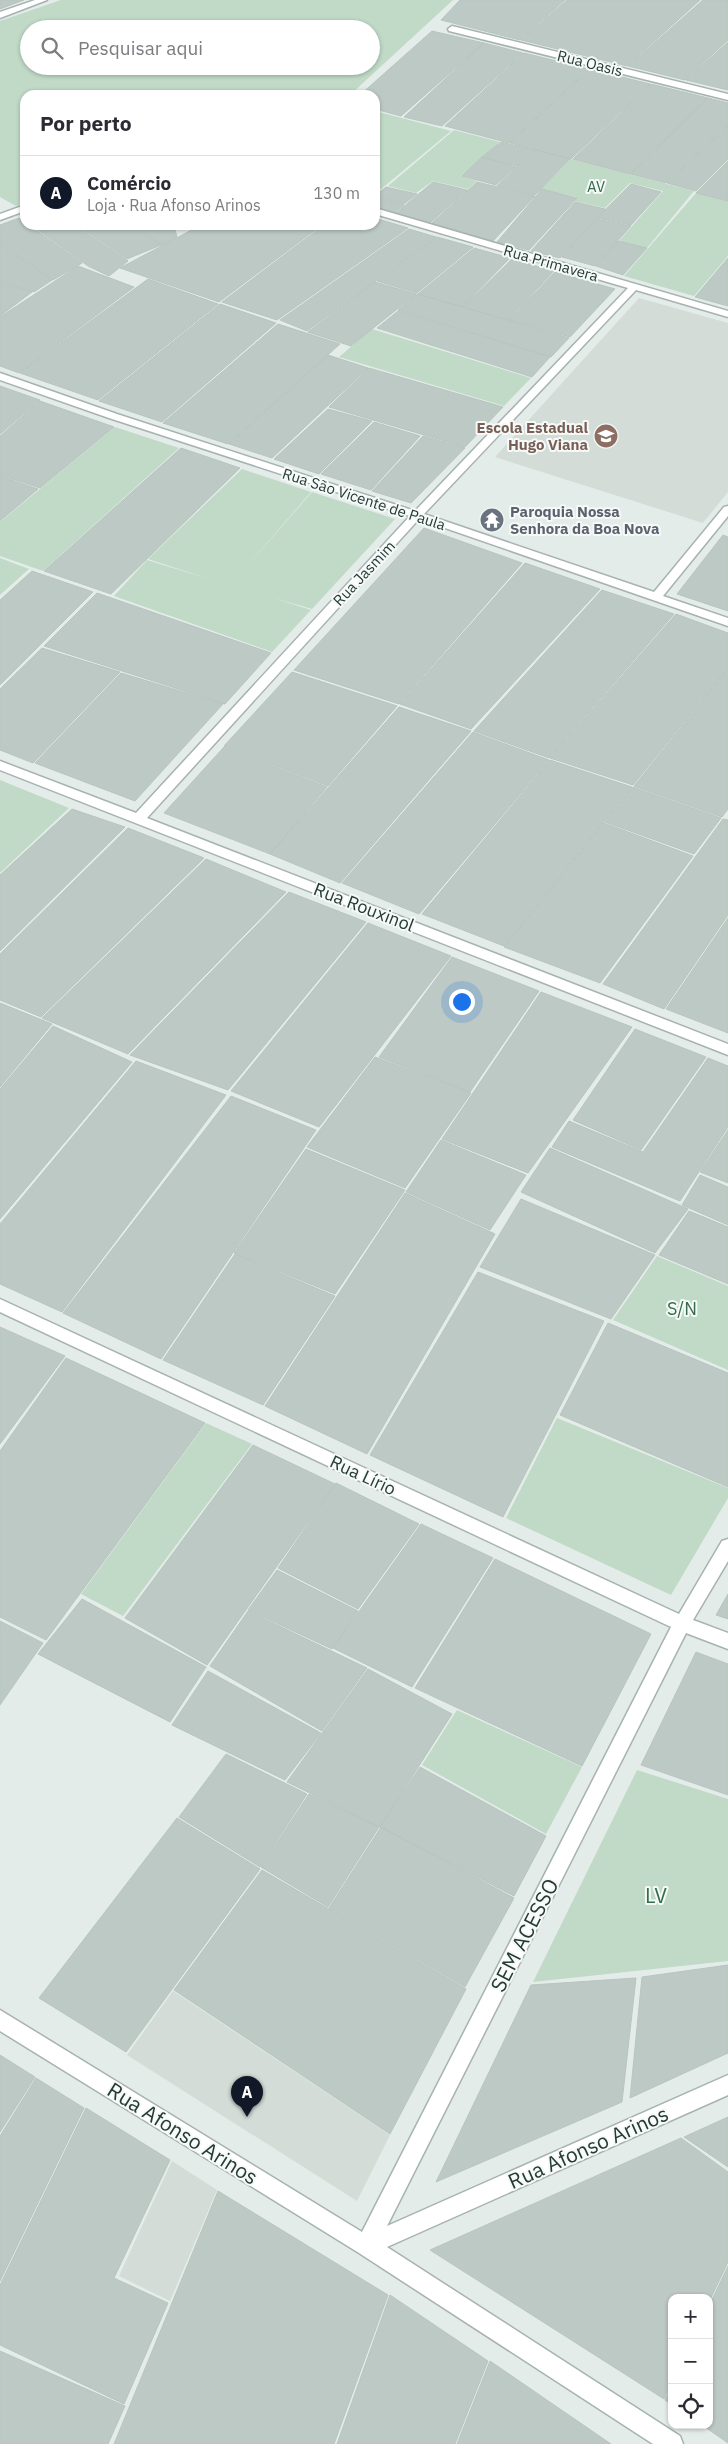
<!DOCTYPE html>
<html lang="pt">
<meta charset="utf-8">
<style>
body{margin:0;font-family:"IBM Plex Sans",sans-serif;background:#f2f2f3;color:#2b2b33}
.controls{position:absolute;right:15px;bottom:15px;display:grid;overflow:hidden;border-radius:10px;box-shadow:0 1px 4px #0004}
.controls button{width:45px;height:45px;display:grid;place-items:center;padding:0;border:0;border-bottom:1px solid #e1e1e2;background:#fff;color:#2b2b33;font:25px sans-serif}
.you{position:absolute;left:461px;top:1001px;width:18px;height:18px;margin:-12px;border:4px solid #fff;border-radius:50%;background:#1a73e8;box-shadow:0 0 0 8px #1a73e833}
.badge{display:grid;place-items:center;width:32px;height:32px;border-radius:50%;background:#111827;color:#fff;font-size:16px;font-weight:700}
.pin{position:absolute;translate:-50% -41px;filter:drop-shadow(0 1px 2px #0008)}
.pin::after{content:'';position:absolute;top:26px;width:18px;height:15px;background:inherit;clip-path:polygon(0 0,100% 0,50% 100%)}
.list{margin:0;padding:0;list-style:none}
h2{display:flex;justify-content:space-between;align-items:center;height:65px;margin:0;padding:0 20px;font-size:21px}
h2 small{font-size:16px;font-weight:400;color:#7c7c81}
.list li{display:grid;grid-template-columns:32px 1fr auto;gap:15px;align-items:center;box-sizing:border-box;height:75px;padding:0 20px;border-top:1px solid #e1e1e2}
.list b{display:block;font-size:19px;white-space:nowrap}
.list p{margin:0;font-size:16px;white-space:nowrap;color:#7c7c81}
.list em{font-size:16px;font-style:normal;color:#7c7c81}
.icon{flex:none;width:28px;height:28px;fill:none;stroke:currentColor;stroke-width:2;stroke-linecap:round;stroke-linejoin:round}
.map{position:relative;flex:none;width:728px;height:2444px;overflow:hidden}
.search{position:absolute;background:#fff;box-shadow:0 1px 4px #0004;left:20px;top:20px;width:360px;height:55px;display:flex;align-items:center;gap:12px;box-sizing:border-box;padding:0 18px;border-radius:28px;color:#7c7c81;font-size:19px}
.panel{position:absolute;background:#fff;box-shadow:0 1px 4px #0004;left:20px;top:90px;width:360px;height:140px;border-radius:15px}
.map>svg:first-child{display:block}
</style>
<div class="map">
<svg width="728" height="2444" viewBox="0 0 728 2444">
<rect width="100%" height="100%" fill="#e4ece9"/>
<path fill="#d3dcd7" d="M 639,298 L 728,323 L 728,492 L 703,523 L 495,457 Z
M 173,1991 L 390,2135 L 357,2201 L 127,2055 Z
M 172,2161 L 217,2190 L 170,2301 L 119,2276 Z"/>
<path fill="#c0dac7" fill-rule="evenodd" d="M 61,0 L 453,0 L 350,95 L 25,95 L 25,203 L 16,206 L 0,197 L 0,21 ZM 29,29 L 371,29 L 371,66 L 29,66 Z
M 375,111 L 451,131 L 375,194 Z
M 454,130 L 500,142 L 461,176 L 477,181 L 468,189 L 433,181 L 416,193 L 388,186 Z
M 571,159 L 694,191 L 647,248 L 619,241 L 663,191 L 630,183 L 605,208 L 574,201 L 577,197 L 541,189 Z
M 696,193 L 728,201 L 728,256 L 694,296 L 624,276 Z
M 372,329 L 531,378 L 504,406 L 339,357 Z
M 115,427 L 179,448 L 43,571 L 0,556 L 0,522 Z
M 242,469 L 311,492 L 242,572 L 312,492 L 395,519 L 312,609 L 274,598 L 311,610 L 272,652 L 114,596 L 147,560 L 209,579 L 148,559 Z
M 0,558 L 29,569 L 0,595 Z
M 0,780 L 69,808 L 0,873 Z
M 657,1256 L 728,1286 L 728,1370 L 613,1320 Z
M 557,1418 L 728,1488 L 728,1498 L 671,1595 L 506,1518 Z
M 206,1423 L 252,1444 L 123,1616 L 81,1594 Z
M 457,1710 L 582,1767 L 546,1834 L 422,1765 Z
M 637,1770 L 728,1799 L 728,1961 L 533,1982 Z"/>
<path fill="#bdc9c4" stroke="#b8c5bf" d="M 0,0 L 24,0 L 0,9 Z
M 460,0 L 565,0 L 520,40 L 441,20 Z
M 567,0 L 700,0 L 627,66 L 521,40 Z
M 703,0 L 728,0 L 728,40 L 685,80 L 628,66 Z
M 432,31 L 484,43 L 401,116 L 375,109 L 375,95 L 360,95 Z
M 728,42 L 728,90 L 686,80 Z
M 484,43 L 523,53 L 442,126 L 404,117 Z
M 524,53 L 589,69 L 509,143 L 445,126 Z
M 590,69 L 650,84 L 571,159 L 510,143 Z
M 651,84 L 708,98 L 630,174 L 573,159 Z
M 708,98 L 728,103 L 728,125 L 666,183 L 631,174 Z
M 728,126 L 728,159 L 696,191 L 667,183 Z
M 501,142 L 534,150 L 517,166 L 482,157 Z
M 535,150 L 570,159 L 535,195 L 497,186 Z
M 482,157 L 516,167 L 496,185 L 462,176 Z
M 728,161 L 728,201 L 696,193 Z
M 433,182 L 467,190 L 430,223 L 396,213 Z
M 477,182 L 535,196 L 493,241 L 432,223 Z
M 631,184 L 661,192 L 631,225 L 597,218 Z
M 386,187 L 417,194 L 404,204 L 375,196 Z
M 542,189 L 577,198 L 529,250 L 497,242 Z
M 375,197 L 404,205 L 394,213 L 375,208 Z
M 575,202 L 605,209 L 560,258 L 531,251 Z
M 19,218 L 25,222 L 25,225 L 29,225 L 82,263 L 53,280 L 0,243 L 0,225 Z
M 375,218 L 408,228 L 277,320 L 222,302 L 324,225 L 375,225 Z
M 596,219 L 631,226 L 595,266 L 562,257 Z
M 31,225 L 75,225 L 128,261 L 109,276 L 88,266 Z
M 77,225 L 129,225 L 161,245 L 127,259 Z
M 131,225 L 174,225 L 177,237 L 162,245 Z
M 201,225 L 322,225 L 219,302 L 120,268 Z
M 409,229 L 436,237 L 307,331 L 280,320 Z
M 437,237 L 473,247 L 417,293 L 377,281 Z
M 618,241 L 647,248 L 623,275 L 596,266 Z
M 0,244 L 52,280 L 34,292 L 0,281 Z
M 474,248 L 510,258 L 462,307 L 418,294 Z
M 728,258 L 728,306 L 695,297 Z
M 512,259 L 554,271 L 508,320 L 463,307 Z
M 78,266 L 134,287 L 19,373 L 0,366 L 0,317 Z
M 555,272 L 615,289 L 570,337 L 509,320 Z
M 148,279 L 218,304 L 98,400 L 20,373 Z
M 0,282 L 32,292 L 0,316 Z
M 375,282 L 416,294 L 351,346 L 308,332 Z
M 417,294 L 569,338 L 551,357 L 398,310 Z
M 220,304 L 276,323 L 162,422 L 99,401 Z
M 398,311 L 550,357 L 532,377 L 377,328 Z
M 278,324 L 340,344 L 228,444 L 163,423 Z
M 328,355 L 368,368 L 272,458 L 229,444 Z
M 369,368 L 503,407 L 465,447 L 329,407 Z
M 0,386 L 40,400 L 0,434 Z
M 40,401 L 114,427 L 40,488 L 0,475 L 0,436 Z
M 328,409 L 372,421 L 319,474 L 274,459 Z
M 374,422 L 420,436 L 371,490 L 321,474 Z
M 423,436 L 465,448 L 411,503 L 372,491 Z
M 181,448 L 240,468 L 111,594 L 44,571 Z
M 0,476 L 38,489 L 0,521 Z
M 424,528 L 522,563 L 399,704 L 294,670 Z
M 723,535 L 728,537 L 728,611 L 677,594 Z
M 525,563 L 600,589 L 471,729 L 400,704 Z
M 32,571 L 93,592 L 0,685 L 0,600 Z
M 602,590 L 674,614 L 549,758 L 474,731 Z
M 97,593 L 271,653 L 225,704 L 44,646 Z
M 676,614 L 728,633 L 728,668 L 633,785 L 550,758 Z
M 42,648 L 120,672 L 33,763 L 0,750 L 0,689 Z
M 728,669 L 728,809 L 722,817 L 634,786 Z
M 292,672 L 397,706 L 328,786 L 224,746 Z
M 121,673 L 223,704 L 135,801 L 35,763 Z
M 399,707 L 471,731 L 340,883 L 270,854 Z
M 473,732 L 549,760 L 419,914 L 342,883 Z
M 224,747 L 327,787 L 270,854 L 164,813 Z
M 550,760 L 632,787 L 504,946 L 422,914 Z
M 633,787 L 721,818 L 694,854 L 605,822 Z
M 72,809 L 125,827 L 0,951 L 0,875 Z
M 723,819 L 728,820 L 728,915 L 664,1009 L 603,984 Z
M 604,823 L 693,856 L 600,983 L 504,947 Z
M 128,828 L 204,858 L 41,1017 L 0,1000 L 0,954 Z
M 206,859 L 286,892 L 128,1054 L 42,1018 Z
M 289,892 L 366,922 L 228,1090 L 130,1055 Z
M 728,918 L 728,1033 L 666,1009 Z
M 368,923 L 451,956 L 319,1127 L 231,1091 Z
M 452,957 L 539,991 L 470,1092 L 379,1057 Z
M 541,992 L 632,1027 L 528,1173 L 442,1139 Z
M 0,1003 L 52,1024 L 0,1087 Z
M 53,1026 L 132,1062 L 0,1219 L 0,1089 Z
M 635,1029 L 706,1057 L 641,1150 L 573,1120 Z
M 375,1057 L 471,1093 L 405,1188 L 307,1147 Z
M 708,1058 L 728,1066 L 728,1127 L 680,1201 L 552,1147 L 569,1121 L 643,1152 Z
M 136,1061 L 226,1095 L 62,1312 L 0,1284 L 0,1224 Z
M 231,1096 L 316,1130 L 161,1359 L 63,1313 Z
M 728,1130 L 728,1183 L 700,1172 Z
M 441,1140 L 526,1175 L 490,1230 L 406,1192 Z
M 550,1148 L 688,1209 L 655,1253 L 521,1192 Z
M 306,1149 L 405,1190 L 335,1294 L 234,1253 Z
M 700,1175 L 728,1187 L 728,1225 L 682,1205 Z
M 405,1193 L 495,1234 L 367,1454 L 265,1406 Z
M 521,1199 L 655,1255 L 611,1319 L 480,1267 Z
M 689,1211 L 728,1227 L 728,1284 L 659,1255 Z
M 235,1254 L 335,1296 L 263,1405 L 163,1360 Z
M 478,1272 L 604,1321 L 503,1517 L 370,1455 Z
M 608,1323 L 728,1373 L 728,1487 L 560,1415 Z
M 0,1327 L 65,1356 L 0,1444 Z
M 66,1358 L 205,1423 L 46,1640 L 0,1617 L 0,1451 Z
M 253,1445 L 335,1484 L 207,1665 L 125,1618 Z
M 336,1483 L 419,1524 L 358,1609 L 278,1568 Z
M 421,1524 L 493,1558 L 412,1687 L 333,1648 Z
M 495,1559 L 651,1634 L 582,1766 L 415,1688 Z
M 277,1570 L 358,1611 L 332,1649 L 248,1610 Z
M 728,1594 L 728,1619 L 716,1615 Z
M 82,1599 L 206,1667 L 170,1722 L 38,1654 Z
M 248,1611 L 367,1668 L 322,1731 L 210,1666 Z
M 0,1621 L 43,1643 L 0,1705 Z
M 696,1652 L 728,1664 L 728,1795 L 641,1765 Z
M 368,1669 L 452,1714 L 380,1827 L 287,1782 Z
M 208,1671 L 321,1733 L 285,1780 L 172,1725 Z
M 226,1754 L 307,1794 L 260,1867 L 179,1817 Z
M 420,1767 L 546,1836 L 514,1896 L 380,1827 Z
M 309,1794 L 379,1827 L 328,1907 L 261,1867 Z
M 177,1818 L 260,1869 L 126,2052 L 39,1998 Z
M 381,1827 L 514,1898 L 465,1987 L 329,1908 Z
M 262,1870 L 466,1989 L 390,2134 L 174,1990 Z
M 728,1965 L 728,2053 L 630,2098 L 642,1977 Z
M 636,1978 L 622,2102 L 436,2182 L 531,1985 Z
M 0,2055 L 35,2077 L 0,2132 Z
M 36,2078 L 84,2108 L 0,2281 L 0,2136 Z
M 86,2108 L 170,2160 L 114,2278 L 168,2303 L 124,2404 L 0,2345 L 0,2285 Z
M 728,2117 L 728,2167 L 684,2137 Z
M 681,2138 L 728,2172 L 728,2262 L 709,2302 L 709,2298 L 672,2298 L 672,2382 L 664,2399 L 430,2250 Z
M 218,2191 L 388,2295 L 334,2444 L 114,2444 Z
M 728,2266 L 728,2443 L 702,2425 L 709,2425 L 709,2306 Z
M 390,2295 L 488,2361 L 455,2444 L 337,2444 Z
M 0,2351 L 125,2406 L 108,2444 L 0,2444 Z
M 490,2361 L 611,2444 L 457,2444 Z
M 672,2386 L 672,2405 L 665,2400 Z"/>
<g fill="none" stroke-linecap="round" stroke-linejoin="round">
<defs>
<path id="minor" d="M 35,0 L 47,0 L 0,18 L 0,12 Z
M 452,26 L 728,94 L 728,100 L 449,31 L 448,29 Z
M 25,205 L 25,211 L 0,220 L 0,214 Z
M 375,208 L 728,311 L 728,317 L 636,290 L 424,514 L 654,592 L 724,507 L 728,506 L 728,516 L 663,596 L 728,618 L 728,626 L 419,519 L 147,818 L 728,1044 L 728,1055 L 0,770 L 0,761 L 136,813 L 410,516 L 109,418 L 0,380 L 0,373 L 117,414 L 415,511 L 628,288 L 375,214 Z
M 0,1299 L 679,1614 L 722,1541 L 728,1539 L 728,1561 L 693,1620 L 728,1633 L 728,1649 L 686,1633 L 387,2226 L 728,2075 L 728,2095 L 387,2247 L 680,2436 L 683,2444 L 653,2444 L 359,2253 L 0,2031 L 0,2010 L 362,2232 L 671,1627 L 0,1312 Z"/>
</defs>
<use href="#minor" stroke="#a7b3b0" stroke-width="3"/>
<use href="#minor" fill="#fff" fill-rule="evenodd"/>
</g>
<defs>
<symbol id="school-disc" viewBox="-11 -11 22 22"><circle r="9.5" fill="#8d6e63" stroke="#f5f9f7"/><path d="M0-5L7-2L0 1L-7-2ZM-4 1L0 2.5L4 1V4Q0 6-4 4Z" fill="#fff"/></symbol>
<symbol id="temple-disc" viewBox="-11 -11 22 22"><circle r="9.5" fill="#6b7280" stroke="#f5f9f7"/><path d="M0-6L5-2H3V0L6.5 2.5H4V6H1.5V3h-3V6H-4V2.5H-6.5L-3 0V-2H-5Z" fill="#fff"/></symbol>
</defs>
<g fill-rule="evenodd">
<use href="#school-disc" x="592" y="422" width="28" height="28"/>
<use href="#temple-disc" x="478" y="506" width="28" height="28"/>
</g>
<g text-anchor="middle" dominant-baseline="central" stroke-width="4" stroke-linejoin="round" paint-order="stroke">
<g font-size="15" fill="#263b36" stroke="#f5f9f7">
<text transform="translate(590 63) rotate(14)">Rua Oasis</text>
<text transform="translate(551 263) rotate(16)">Rua Primavera</text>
<text transform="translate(364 499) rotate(18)">Rua São Vicente de Paula</text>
<text transform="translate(364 573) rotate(-47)">Rua Jasmim</text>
</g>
<g font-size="15" fill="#356d4a" stroke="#f5f9f7">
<text x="596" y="186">AV</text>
</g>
<g font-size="15" font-weight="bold" fill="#785e54" stroke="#f5f9f7" text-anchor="end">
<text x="588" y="427">Escola Estadual<tspan x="588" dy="17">Hugo Viana</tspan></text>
</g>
<g font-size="15" font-weight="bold" fill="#5b616d" stroke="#f5f9f7" text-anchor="start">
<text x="510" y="511">Paroquia Nossa<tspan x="510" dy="17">Senhora da Boa Nova</tspan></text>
</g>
<g font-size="18" fill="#263b36" stroke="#f5f9f7">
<text transform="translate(364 907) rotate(21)">Rua Rouxinol</text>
<text transform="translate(363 1475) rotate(25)">Rua Lírio</text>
</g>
<g font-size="18" fill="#356d4a" stroke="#f5f9f7">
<text x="682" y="1308">S/N</text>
</g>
<g font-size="21" fill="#356d4a" stroke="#f5f9f7">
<text x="656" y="1895">LV</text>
</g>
<g font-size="21" fill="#263b36" stroke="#f5f9f7">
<text transform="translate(524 1935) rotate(-63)">SEM ACESSO</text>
<text transform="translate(183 2133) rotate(32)">Rua Afonso Arinos</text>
<text transform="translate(588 2147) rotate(-24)">Rua Afonso Arinos</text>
</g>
</g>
</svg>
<div class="controls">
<button>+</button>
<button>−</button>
<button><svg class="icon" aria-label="locate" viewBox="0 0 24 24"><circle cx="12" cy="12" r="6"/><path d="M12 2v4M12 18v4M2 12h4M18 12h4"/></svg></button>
</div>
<div class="you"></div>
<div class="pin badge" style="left:247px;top:2117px">A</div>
<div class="search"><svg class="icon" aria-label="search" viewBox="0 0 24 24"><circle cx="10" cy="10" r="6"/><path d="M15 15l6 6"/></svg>Pesquisar aqui</div>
<section class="panel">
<h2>Por perto<small></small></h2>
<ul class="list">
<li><span class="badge">A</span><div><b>Comércio</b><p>Loja · Rua Afonso Arinos</p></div><em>130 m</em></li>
</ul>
</section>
</div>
